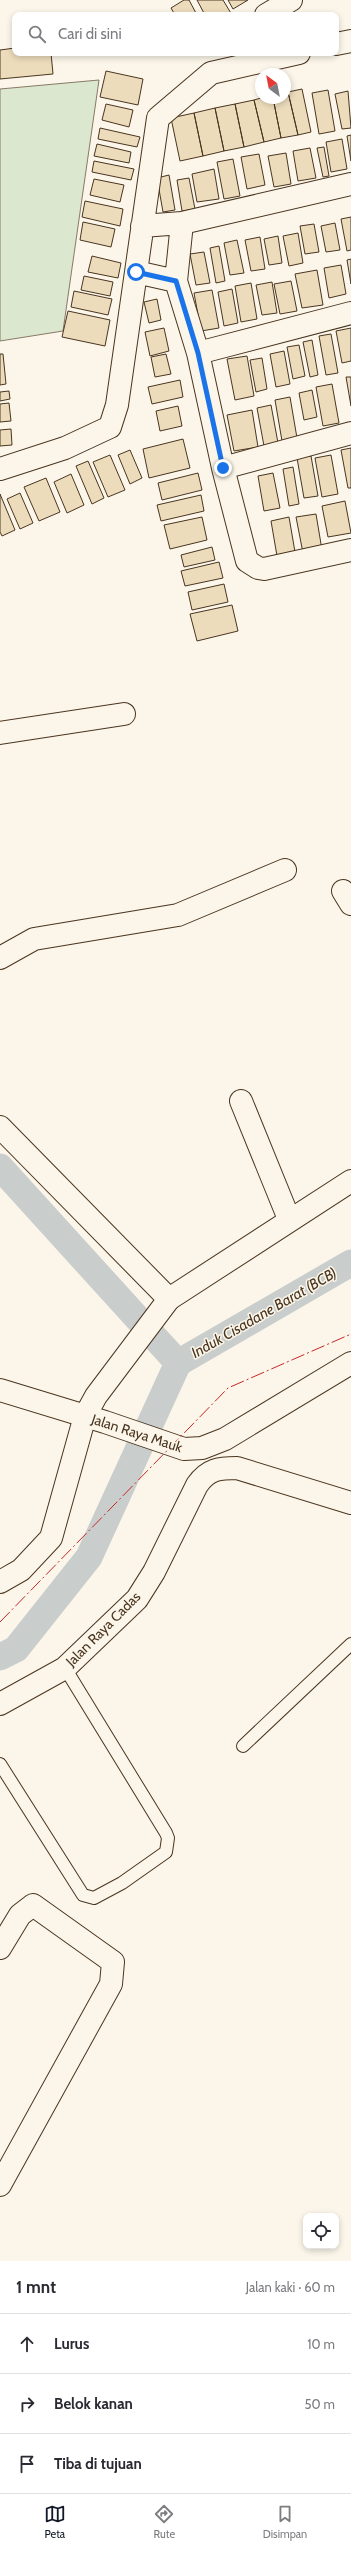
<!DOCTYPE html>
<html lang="id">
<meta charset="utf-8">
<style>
body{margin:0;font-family:Cabin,sans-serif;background:#f7f7f7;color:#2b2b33}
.controls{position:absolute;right:12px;bottom:12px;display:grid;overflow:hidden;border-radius:8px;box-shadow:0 2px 6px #0003}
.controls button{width:36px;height:36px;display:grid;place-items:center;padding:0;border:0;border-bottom:1px solid #e1e1e2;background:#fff;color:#2b2b33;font:20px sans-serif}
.compass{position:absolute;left:255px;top:68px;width:36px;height:36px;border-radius:50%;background:#fff;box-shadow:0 2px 6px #0003;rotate:328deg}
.stop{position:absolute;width:12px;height:12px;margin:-9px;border:3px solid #1a73e8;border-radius:50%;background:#fff}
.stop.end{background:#1a73e8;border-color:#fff;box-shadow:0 1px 4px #0008}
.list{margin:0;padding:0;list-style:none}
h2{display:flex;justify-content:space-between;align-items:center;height:52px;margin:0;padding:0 16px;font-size:17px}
h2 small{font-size:13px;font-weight:400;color:#7c7c81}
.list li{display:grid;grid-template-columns:26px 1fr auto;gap:12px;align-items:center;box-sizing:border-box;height:60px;padding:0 16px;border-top:1px solid #e1e1e2}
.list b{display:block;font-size:15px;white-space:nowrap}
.list em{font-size:13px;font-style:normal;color:#7c7c81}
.icon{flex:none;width:22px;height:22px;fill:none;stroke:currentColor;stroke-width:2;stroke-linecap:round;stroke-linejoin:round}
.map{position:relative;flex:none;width:351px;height:2261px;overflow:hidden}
.search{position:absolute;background:#fff;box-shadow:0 2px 6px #0003;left:12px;right:12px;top:12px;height:44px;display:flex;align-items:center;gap:10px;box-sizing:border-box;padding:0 14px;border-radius:8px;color:#7c7c81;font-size:15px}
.sheet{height:232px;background:#fff}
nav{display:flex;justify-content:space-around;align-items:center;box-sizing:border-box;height:56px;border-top:1px solid #e1e1e2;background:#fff;font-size:11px;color:#7c7c81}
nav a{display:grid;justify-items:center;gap:2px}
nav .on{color:#111827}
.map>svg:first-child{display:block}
</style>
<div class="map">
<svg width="351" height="2261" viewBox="0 0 351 2261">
<rect width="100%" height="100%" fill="#fbf6e9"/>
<path fill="#dce7d0" stroke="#887966" d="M 99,80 L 63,331 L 0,341 L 0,89 Z"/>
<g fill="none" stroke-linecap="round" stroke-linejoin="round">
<path stroke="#c9cecd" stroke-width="27" d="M 0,1167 L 178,1363
M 178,1363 L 351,1263
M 0,1657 L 16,1649 L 89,1557 L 178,1363"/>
</g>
<path fill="#ecdcbc" stroke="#4a3520" d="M 184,0 L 189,0 L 197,15 L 175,15 L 171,8 Z
M 197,0 L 223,0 L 232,15 L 205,15 Z
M 228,0 L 248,0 L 233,9 Z
M 15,48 L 15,53 L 51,53 L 53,74 L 0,79 L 0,50 Z
M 106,71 L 143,79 L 138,105 L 100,97 Z
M 302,89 L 311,132 L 298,135 L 288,92 Z
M 328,90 L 335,131 L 319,134 L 312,93 Z
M 348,91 L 351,128 L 342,129 L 335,94 Z
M 288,92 L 298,135 L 281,138 L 273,98 L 285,98 L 285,93 Z
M 261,98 L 273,98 L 281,138 L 264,142 L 254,100 Z
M 254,100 L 264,142 L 244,147 L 235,104 Z
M 106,104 L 133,110 L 129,127 L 102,120 Z
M 235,104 L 244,147 L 224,151 L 215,108 Z
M 215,108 L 224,151 L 203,156 L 194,113 Z
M 194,113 L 203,156 L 180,161 L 171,118 Z
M 100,128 L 140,137 L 137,147 L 98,139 Z
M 351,135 L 351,161 L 347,136 Z
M 342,139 L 347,169 L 331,172 L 326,142 Z
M 97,144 L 131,152 L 129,163 L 94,156 Z
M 324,147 L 329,176 L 323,177 L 317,148 Z
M 310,148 L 316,178 L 298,181 L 293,151 Z
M 286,153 L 291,184 L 274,187 L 268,156 Z
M 259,154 L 265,185 L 247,189 L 241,157 Z
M 233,159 L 240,196 L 224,199 L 217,162 Z
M 94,161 L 134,169 L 131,180 L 92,172 Z
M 214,169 L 219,199 L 197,202 L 192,174 Z
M 169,175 L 175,210 L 163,212 L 157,178 Z
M 189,178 L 195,209 L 182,211 L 177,180 Z
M 94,179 L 124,185 L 120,202 L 90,195 Z
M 85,201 L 123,209 L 120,226 L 82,217 Z
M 351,217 L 351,250 L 347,251 L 341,219 Z
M 83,222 L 115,229 L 111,247 L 80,240 Z
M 335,223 L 340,250 L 326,252 L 321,226 Z
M 314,224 L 319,252 L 305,254 L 300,226 Z
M 298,233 L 303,263 L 289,266 L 283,236 Z
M 278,236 L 282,263 L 269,265 L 264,239 Z
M 260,237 L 265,269 L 251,271 L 245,240 Z
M 237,240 L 244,273 L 230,275 L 224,243 Z
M 219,246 L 225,281 L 216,283 L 210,248 Z
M 204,252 L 210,283 L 196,285 L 190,254 Z
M 92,256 L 121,263 L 118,278 L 88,272 Z
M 351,259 L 351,284 L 347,260 Z
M 341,265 L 346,294 L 329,298 L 324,268 Z
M 317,270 L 323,305 L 302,308 L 295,274 Z
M 84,276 L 113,282 L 110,296 L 81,290 Z
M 291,281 L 297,311 L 280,314 L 274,284 Z
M 272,282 L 277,313 L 262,315 L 256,285 Z
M 251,283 L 257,319 L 241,322 L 235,286 Z
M 232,289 L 238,323 L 224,326 L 218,292 Z
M 212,290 L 219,328 L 201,331 L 194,293 Z
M 74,291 L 112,299 L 108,315 L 71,307 Z
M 157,299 L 161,320 L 149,323 L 144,302 Z
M 68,311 L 110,320 L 105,346 L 62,337 Z
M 164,328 L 169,351 L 150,356 L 145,332 Z
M 351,328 L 351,361 L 342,363 L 336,331 Z
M 331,334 L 338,373 L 326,375 L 319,336 Z
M 312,340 L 318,375 L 310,377 L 303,342 Z
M 299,345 L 305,376 L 293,379 L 287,347 Z
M 284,351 L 290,384 L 276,387 L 270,354 Z
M 0,354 L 3,354 L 6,384 L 0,385 Z
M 166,354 L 171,374 L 155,377 L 151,357 Z
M 247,356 L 254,396 L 235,400 L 227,359 Z
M 262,358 L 267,389 L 256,392 L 250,360 Z
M 346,377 L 351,377 L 351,406 Z
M 180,380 L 183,397 L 152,404 L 148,387 Z
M 332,384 L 339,423 L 323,426 L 316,387 Z
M 312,390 L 317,417 L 304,420 L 299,393 Z
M 9,391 L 10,399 L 0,401 L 0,392 Z
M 290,397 L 297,438 L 282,441 L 275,400 Z
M 9,403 L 11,421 L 0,422 L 0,404 Z
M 271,405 L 278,443 L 264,446 L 257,408 Z
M 178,406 L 182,426 L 160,431 L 156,411 Z
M 252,410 L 258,447 L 234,451 L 227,415 Z
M 11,429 L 12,445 L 0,446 L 0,430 Z
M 183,439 L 190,468 L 149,478 L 143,449 Z
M 351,448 L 351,488 L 348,488 L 341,450 Z
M 130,450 L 142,478 L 130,484 L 118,455 Z
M 110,455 L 125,490 L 108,497 L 93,462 Z
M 331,455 L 338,494 L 322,497 L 315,458 Z
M 311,456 L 318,496 L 304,498 L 297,458 Z
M 88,461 L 104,498 L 92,504 L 76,466 Z
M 293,467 L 299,504 L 289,506 L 283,469 Z
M 198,473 L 202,490 L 162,500 L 158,483 Z
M 273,473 L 280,508 L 264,511 L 258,476 Z
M 71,474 L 84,505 L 67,513 L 54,482 Z
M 46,478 L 60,512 L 39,521 L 24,487 Z
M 20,493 L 33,523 L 20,529 L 7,499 Z
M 0,494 L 15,530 L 2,536 L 0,532 Z
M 201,495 L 204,511 L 161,521 L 157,505 Z
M 345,501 L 351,533 L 328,537 L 322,506 Z
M 316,514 L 322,550 L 303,553 L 296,517 Z
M 202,517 L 207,540 L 170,549 L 164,525 Z
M 289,517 L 295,552 L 277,556 L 271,521 Z
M 212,547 L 215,560 L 184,567 L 181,555 Z
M 219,562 L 223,578 L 185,586 L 181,571 Z
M 224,584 L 228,602 L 192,610 L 188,592 Z
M 232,605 L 238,631 L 197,641 L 190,614 Z"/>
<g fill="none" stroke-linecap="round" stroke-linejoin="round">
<defs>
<path id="lane" d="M 243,1746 L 351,1644
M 0,1764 L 83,1895 L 94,1898 L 122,1883 L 166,1852 L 168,1838 L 166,1833 L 65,1668"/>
<path id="street" d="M 266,15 L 291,0
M 336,44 L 351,41
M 142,226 L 182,223
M 136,272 L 176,281 L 198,353 L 223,468 L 247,561 L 258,568 L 264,569 L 351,550
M 176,281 L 182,223 L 351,184
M 198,353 L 351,313
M 223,468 L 351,433
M 0,469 L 65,448 L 110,427 L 117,405 L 158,118 L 211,73 L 299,53
M 0,733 L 124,714
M 343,891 L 351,904
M 0,958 L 34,939 L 178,915 L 285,870
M 241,1101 L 289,1219
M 85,1416 L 96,1396 L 169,1299
M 0,1948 L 20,1915 L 33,1905 L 113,1962 L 111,1984 L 0,2185"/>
<path id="secondary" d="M 0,1127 L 169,1299 L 351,1181"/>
<path id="primary" d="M 0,1390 L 105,1422 L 184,1449 L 202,1448 L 225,1439 L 351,1363
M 0,1582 L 21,1570 L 51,1538 L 85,1416
M 0,1704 L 65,1668 L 137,1599 L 154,1572 L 197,1485 C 208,1469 219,1468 237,1468 L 351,1503"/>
</defs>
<use href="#lane" stroke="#4a3520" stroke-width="14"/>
<use href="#street" stroke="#4a3520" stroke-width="24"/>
<use href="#secondary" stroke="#4a3520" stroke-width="24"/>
<use href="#primary" stroke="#4a3520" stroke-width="24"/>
<use href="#lane" stroke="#fbf6e9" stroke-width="12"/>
<use href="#street" stroke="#fbf6e9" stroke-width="22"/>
<use href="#secondary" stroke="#fbf6e9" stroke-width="22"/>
<use href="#primary" stroke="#fbf6e9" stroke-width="22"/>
<path stroke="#c62828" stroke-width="1" stroke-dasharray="14 3 2 3" stroke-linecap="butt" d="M 0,1622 L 228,1388 L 351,1334"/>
</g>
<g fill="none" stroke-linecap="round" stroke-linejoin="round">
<path stroke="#1a73e8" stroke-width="5" d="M 136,272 L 176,281 L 198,353 L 223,468"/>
</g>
<g text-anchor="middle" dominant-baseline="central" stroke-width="3" stroke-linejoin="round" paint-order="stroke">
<g font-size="14" fill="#4a3520" stroke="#fbf6e9">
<text transform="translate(137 1433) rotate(18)">Jalan Raya Mauk</text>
<text transform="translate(103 1629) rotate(-45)">Jalan Raya Cadas</text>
</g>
<g font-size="15" font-style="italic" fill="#4a3520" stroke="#fbf6e9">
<text transform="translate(264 1313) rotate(-30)">Induk Cisadane Barat (BCB)</text>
</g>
</g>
</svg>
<div class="controls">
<button><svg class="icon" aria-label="locate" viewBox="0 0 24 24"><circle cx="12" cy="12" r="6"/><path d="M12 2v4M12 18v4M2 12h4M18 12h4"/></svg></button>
</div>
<svg class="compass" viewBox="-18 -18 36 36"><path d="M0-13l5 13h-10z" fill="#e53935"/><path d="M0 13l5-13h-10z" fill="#7c7c81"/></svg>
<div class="stop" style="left:136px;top:272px"></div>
<div class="stop end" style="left:223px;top:468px"></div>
<div class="search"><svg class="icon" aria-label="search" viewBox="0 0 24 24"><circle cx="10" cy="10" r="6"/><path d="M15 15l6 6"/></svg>Cari di sini</div>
</div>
<section class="sheet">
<h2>1 mnt<small>Jalan kaki · 60 m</small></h2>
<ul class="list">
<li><svg class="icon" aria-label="ahead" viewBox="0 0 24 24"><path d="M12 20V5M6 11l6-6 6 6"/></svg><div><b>Lurus</b></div><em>10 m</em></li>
<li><svg class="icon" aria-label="right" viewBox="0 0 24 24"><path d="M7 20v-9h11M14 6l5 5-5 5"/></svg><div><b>Belok kanan</b></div><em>50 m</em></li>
<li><svg class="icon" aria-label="arrive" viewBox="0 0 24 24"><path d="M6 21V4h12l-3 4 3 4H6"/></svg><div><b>Tiba di tujuan</b></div></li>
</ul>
</section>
<nav>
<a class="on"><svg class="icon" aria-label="map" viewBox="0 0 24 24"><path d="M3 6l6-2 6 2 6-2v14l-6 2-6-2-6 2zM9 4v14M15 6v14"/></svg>Peta</a>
<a><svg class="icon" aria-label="directions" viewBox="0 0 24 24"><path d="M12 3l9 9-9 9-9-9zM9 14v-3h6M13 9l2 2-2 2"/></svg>Rute</a>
<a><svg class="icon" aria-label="saved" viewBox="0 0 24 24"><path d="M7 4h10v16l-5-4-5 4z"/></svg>Disimpan</a>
</nav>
